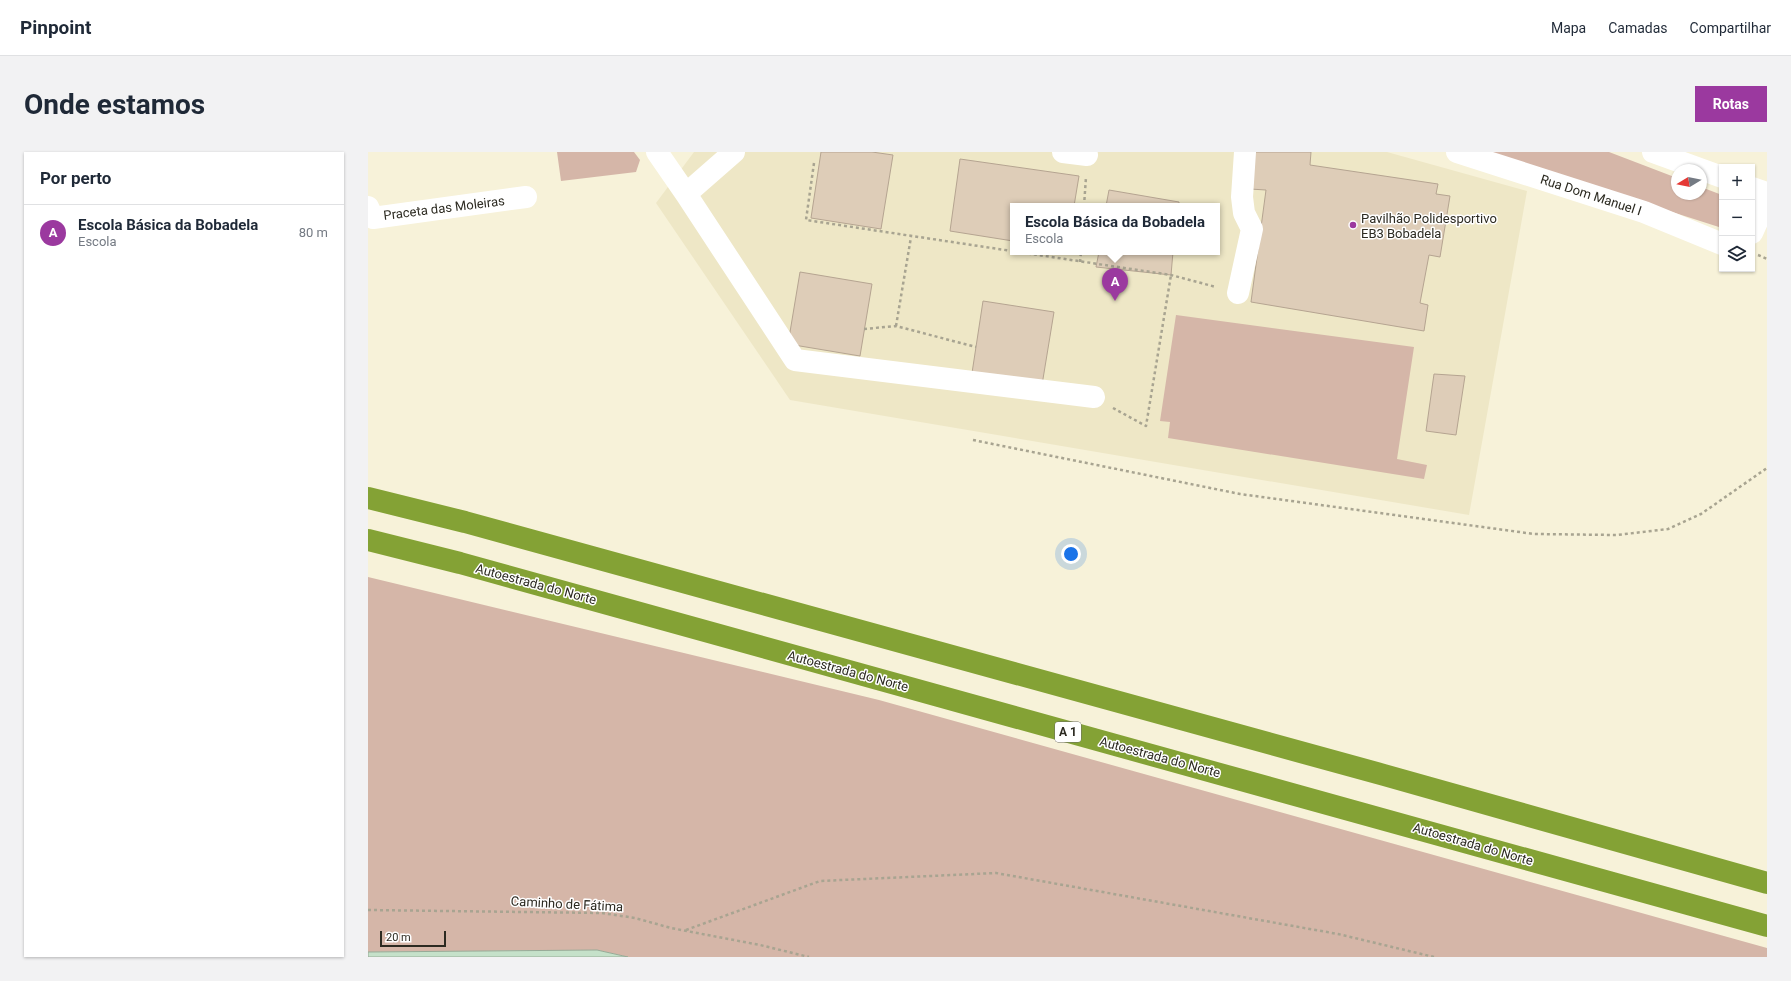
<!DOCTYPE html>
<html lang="pt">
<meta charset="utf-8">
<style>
body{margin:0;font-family:Roboto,sans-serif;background:#f2f2f3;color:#1f2937}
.controls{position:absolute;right:12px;top:12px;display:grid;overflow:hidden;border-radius:0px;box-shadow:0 1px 3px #0004}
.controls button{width:36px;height:36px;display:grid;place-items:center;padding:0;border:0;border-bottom:1px solid #e0e1e3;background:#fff;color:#1f2937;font:20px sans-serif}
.compass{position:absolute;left:1303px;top:12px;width:36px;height:36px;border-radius:50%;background:#fff;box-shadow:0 1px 3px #0004;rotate:260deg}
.scale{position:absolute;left:12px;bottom:10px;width:66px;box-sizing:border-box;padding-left:4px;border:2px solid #2c2a21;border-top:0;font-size:11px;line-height:14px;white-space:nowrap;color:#2c2a21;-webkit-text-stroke:3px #fff;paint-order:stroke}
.you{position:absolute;left:703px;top:402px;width:14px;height:14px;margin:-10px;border:3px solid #fff;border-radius:50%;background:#1a73e8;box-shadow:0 0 0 6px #1a73e833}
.badge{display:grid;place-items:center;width:26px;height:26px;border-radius:50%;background:#9b399f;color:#fff;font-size:13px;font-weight:700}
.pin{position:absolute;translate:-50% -33px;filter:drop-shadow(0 1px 2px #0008)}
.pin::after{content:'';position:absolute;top:21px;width:14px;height:12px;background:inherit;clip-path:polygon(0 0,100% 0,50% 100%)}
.popup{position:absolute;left:642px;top:51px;width:210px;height:52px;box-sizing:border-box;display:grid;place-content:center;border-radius:0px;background:#fff;filter:drop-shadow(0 1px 3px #0005);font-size:13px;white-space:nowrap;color:#747a83}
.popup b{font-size:15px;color:#1f2937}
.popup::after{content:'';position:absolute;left:50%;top:100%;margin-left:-8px;border:8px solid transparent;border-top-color:#fff}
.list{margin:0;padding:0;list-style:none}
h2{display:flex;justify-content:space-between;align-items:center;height:52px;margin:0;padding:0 16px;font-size:17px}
h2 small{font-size:13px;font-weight:400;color:#747a83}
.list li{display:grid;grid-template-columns:26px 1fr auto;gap:12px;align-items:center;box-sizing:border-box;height:56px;padding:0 16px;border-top:1px solid #e0e1e3}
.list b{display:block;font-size:15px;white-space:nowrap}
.list p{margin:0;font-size:13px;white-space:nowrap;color:#747a83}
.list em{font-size:13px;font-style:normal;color:#747a83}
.icon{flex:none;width:22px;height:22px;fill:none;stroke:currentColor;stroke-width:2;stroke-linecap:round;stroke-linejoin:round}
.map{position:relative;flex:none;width:1399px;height:805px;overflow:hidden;border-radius:0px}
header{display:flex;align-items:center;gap:24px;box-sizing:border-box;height:56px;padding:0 20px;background:#fff;border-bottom:1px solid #e0e1e3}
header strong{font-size:19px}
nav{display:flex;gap:22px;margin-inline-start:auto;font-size:14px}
.intro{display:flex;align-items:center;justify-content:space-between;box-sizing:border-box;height:96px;padding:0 24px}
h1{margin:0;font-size:28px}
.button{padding:10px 18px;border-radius:0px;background:#9b399f;color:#fff;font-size:14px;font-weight:700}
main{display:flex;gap:24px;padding:0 24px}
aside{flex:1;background:#fff;border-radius:0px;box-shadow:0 1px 3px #0004}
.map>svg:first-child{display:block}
</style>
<header>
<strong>Pinpoint</strong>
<nav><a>Mapa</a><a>Camadas</a><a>Compartilhar</a></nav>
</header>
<div class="intro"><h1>Onde estamos</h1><a class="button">Rotas</a></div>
<main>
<aside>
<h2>Por perto<small></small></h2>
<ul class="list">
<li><span class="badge">A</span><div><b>Escola Básica da Bobadela</b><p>Escola</p></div><em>80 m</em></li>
</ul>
</aside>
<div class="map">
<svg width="1399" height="805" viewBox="0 0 1399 805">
<rect width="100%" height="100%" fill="#f7f2d9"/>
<path fill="#eee7c6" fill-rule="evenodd" d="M 326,0 L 1019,0 L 1159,39 L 1101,363 L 422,248 L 288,51 ZM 645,54 L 849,54 L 849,100 L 645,100 Z"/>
<path fill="#d5b6a8" d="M 189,0 L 266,0 L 272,8 L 268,20 L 193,29 Z
M 1117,0 L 1241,0 L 1309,26 L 1309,42 L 1333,42 L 1333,35 L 1354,43 L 1354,76 Z
M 808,163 L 1046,195 L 1029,307 L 1059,313 L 1056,327 L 800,286 L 802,270 L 792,269 Z
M 0,425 L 511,548 L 1399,796 L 1399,805 L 260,805 L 229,798 L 0,800 Z"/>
<path fill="#c5e1c9" stroke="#97aa97" d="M 229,798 L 260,805 L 0,805 L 0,800 Z"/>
<path fill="#decdb8" stroke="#b5a491" d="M 453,0 L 504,0 L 525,3 L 513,77 L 443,66 Z
M 886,0 L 943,0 L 942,13 L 1070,32 L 1068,42 L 1082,44 L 1072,105 L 1061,103 L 1052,151 L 1060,153 L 1056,179 L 883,150 L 898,38 L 882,37 Z
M 592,7 L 711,24 L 706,54 L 645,54 L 645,89 L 582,79 Z
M 741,38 L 811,50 L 811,54 L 738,54 Z
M 731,100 L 805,100 L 803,123 L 728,115 Z
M 432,120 L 504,132 L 492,204 L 420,192 Z
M 615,149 L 686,160 L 674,233 L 604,221 Z
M 1066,222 L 1097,224 L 1088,283 L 1058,279 Z"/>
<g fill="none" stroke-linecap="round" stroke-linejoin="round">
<path stroke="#a8a491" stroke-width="2.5" stroke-dasharray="3 3" stroke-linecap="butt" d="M 446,11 L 438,68 L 803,123 L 848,135
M 716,54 L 718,25
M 1390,103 L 1399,107
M 712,110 L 713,100
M 528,174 L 543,85
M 496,177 L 528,174 L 608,195
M 745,256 L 778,274 L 803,123
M 605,288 L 872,342 L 1166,382 L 1249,383 L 1300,377 L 1333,362 L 1399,316
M 0,758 L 234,761 L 267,766 L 303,776 L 392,793 L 441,805
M 318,778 L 452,729 L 628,721 L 970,782 L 1066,805"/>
<path stroke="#fff" stroke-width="22" d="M 289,0 L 318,42 L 366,0
M 695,0 L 719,3
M 1089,0 L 1276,60 L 1354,92
M 1285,0 L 1354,25
M 1384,36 L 1399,41
M 318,42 L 427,208 L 726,245
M 0,55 L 5,66 L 158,45
M 1384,81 L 1399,48
M 870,141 L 884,77 L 876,61 L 874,45 L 877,0"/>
<path stroke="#84a235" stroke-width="22" d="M 0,346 L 97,370 L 1016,623 L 1399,731
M 0,388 L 92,411 L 1399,774"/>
</g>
<circle fill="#9b399f" stroke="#fff" stroke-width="1.5" cx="985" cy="73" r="4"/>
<g text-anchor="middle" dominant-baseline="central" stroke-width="3" stroke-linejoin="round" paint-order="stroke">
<rect fill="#fff" stroke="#6b6a64" stroke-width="1" x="687" y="570" width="26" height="20" rx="3"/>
<g font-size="12" font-weight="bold" fill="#2c2a21">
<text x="700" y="580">A 1</text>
</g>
<g font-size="13" fill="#2c2a21" stroke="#fff">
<text transform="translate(1223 43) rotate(18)">Rua Dom Manuel I</text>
<text transform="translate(76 56) rotate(-7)">Praceta das Moleiras</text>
<text transform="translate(168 432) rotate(15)">Autoestrada do Norte</text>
<text transform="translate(480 519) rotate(15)">Autoestrada do Norte</text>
<text transform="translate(792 605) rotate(15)">Autoestrada do Norte</text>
<text transform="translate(1105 692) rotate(16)">Autoestrada do Norte</text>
<text transform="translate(199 752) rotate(3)">Caminho de Fátima</text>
</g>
<g font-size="13" fill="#2c2a21" stroke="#fff" text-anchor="start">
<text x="993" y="66">Pavilhão Polidesportivo<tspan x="993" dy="15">EB3 Bobadela</tspan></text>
</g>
</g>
</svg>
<div class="controls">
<button>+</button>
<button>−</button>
<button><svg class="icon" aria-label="layers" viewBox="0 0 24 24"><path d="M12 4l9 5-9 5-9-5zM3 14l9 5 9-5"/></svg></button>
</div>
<svg class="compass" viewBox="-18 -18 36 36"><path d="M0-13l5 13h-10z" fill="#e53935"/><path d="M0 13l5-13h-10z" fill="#747a83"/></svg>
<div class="scale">20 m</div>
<div class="you"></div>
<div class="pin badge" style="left:747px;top:149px">A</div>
<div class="popup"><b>Escola Básica da Bobadela</b>Escola</div>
</div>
</main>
